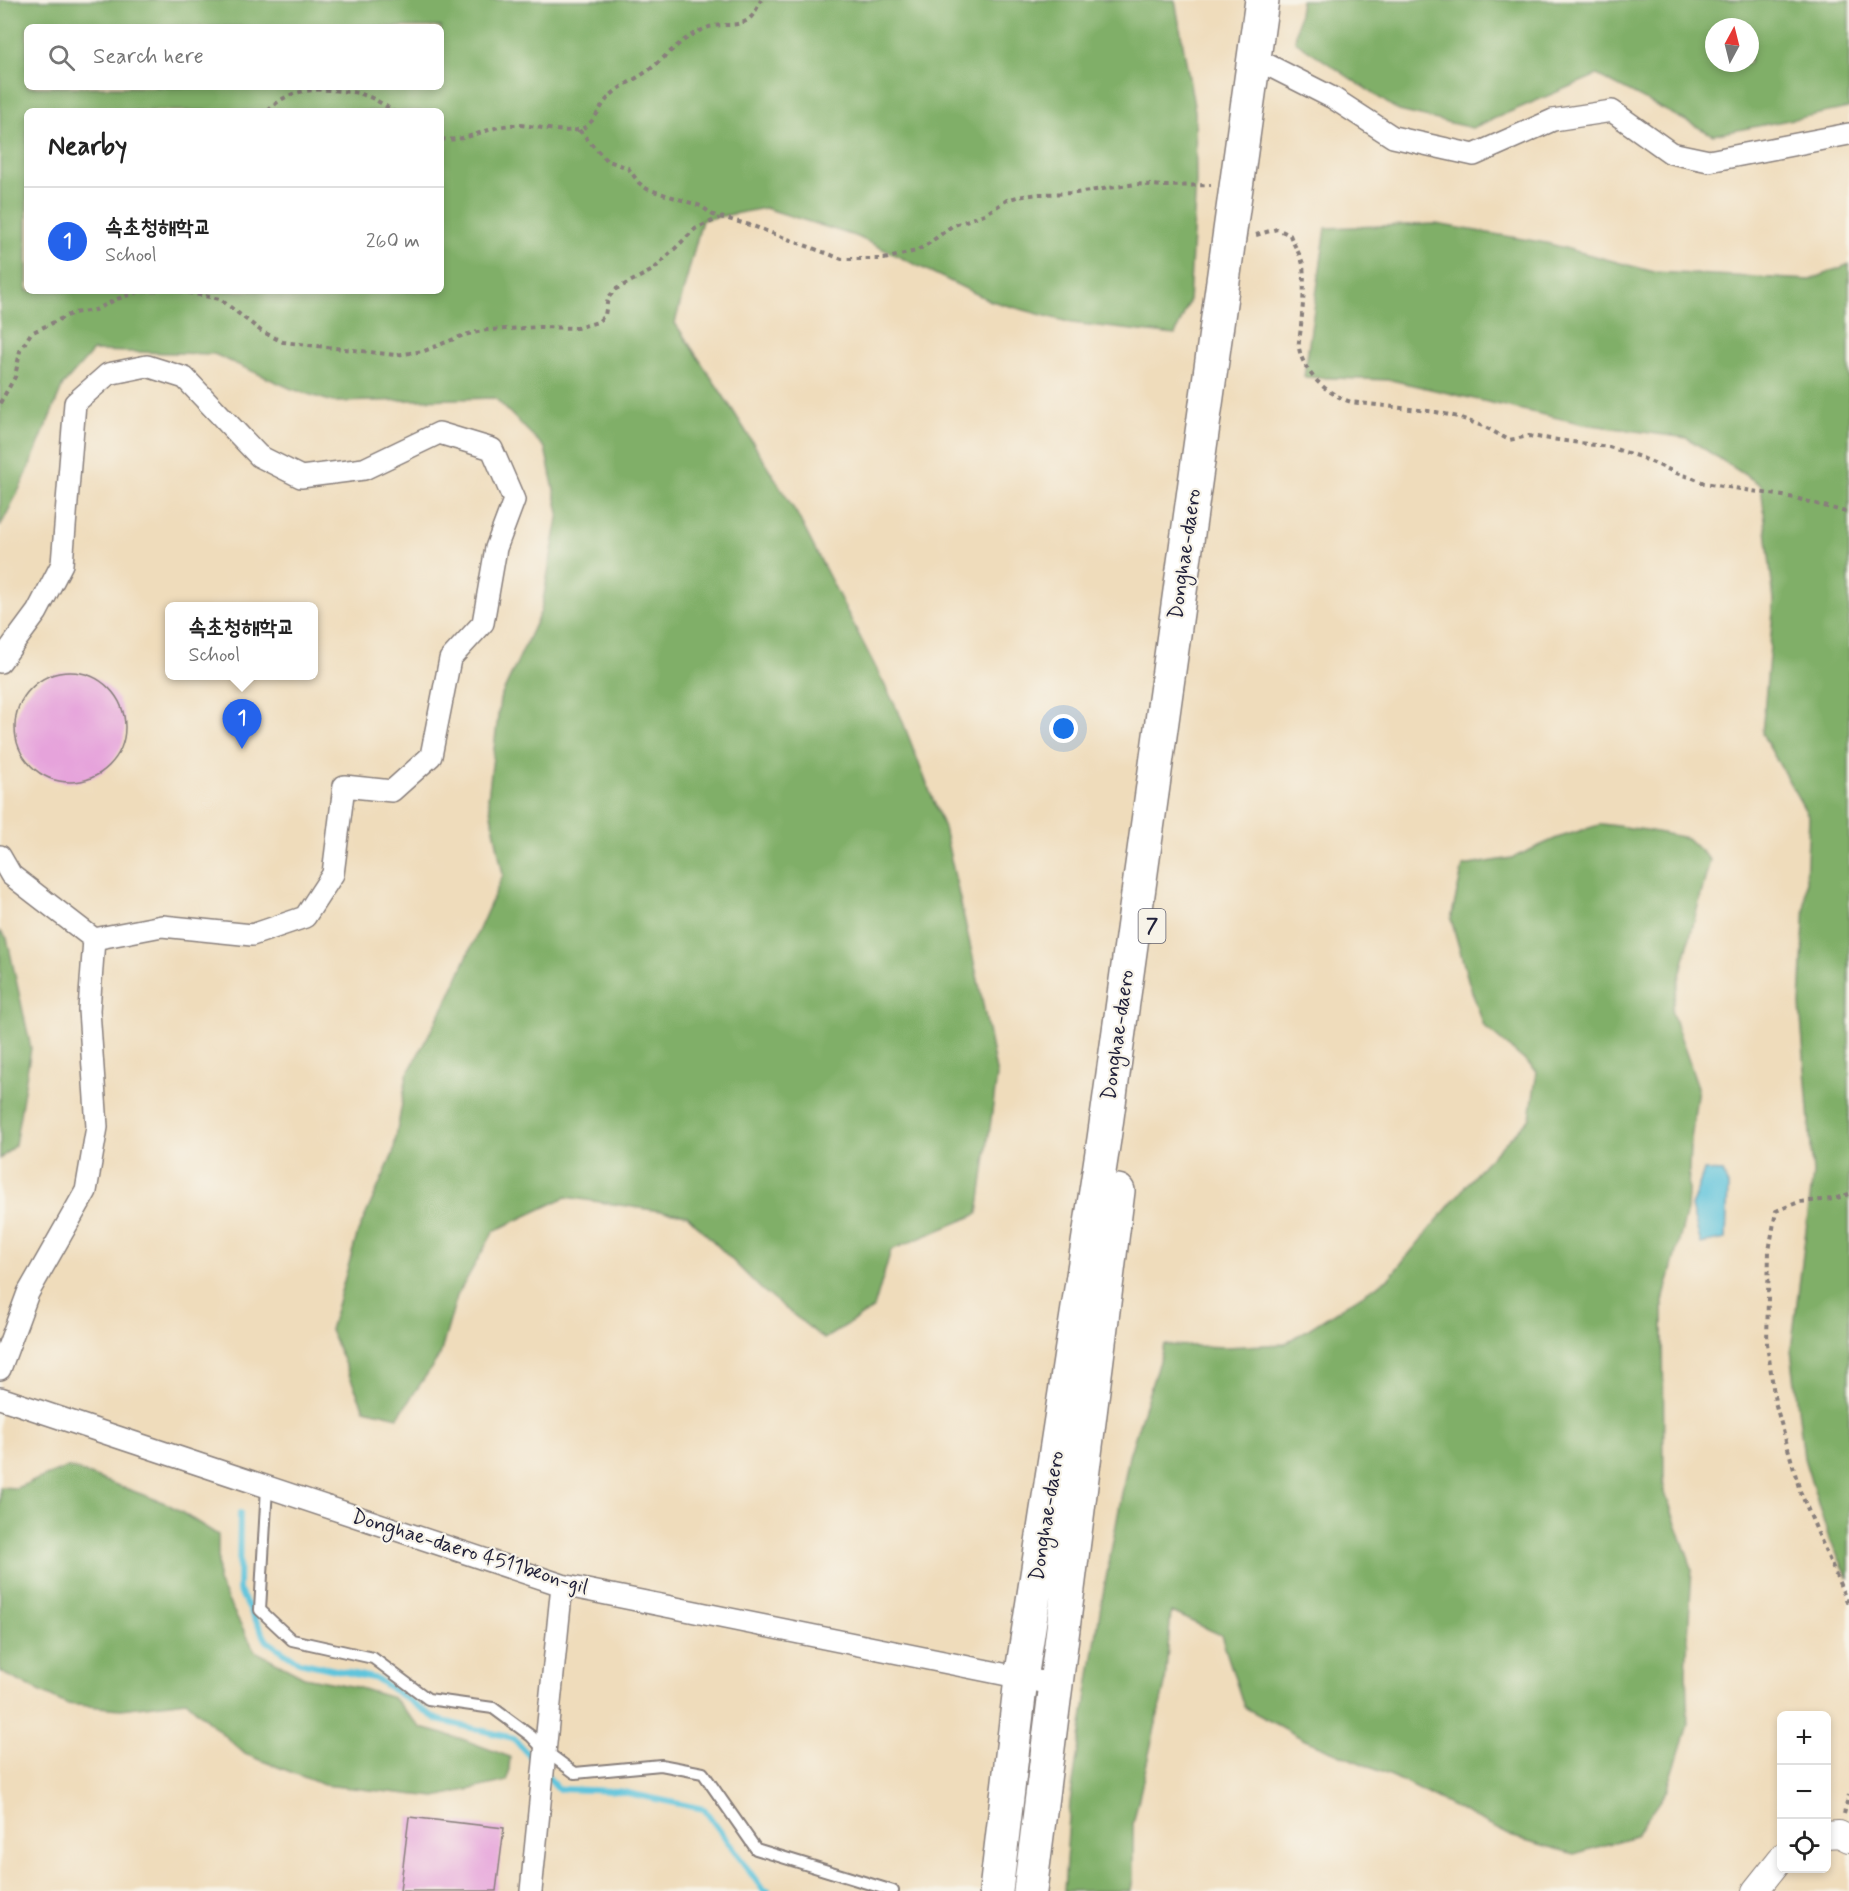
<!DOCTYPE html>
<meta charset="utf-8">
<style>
body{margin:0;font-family:Mynerve,"Poor Story",sans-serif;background:#f6f6f6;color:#222}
.controls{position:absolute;right:18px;bottom:18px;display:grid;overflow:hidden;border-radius:9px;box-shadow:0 3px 9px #0003}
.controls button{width:54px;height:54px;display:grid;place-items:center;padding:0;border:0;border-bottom:2px solid #e0e0e0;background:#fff;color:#222;font:30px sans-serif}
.compass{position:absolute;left:1705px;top:18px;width:54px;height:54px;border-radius:50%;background:#fff;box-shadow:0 3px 9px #0003;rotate:7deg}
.you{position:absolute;left:1064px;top:729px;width:21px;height:21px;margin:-15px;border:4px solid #fff;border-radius:50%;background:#1a73e8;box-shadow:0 0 0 9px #1a73e833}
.badge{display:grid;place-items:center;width:39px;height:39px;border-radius:50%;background:#2563eb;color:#fff;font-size:20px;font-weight:700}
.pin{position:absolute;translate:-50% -50px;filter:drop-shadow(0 2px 3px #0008)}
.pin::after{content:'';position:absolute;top:32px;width:21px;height:18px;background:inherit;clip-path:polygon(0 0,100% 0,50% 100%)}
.popup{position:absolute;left:165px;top:602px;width:153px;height:78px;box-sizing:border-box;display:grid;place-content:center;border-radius:9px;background:#fff;filter:drop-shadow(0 2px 4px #0005);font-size:20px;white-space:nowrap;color:#767676}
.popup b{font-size:22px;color:#222}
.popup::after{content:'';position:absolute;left:50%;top:100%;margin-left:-12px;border:12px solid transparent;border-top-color:#fff}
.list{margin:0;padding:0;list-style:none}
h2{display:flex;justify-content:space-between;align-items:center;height:78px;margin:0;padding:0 24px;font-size:26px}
h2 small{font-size:20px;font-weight:400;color:#767676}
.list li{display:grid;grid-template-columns:39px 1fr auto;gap:18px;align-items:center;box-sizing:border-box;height:108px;padding:0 24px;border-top:2px solid #e0e0e0}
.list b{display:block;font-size:22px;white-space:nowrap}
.list p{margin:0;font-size:20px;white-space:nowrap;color:#767676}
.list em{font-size:20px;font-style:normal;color:#767676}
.icon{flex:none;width:33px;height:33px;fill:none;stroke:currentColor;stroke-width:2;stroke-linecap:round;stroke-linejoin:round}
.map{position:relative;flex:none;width:1849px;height:1891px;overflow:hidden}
.search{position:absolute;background:#fff;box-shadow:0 3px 9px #0003;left:24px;top:24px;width:420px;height:66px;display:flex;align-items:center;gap:15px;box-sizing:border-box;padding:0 21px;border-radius:9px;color:#767676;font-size:22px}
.panel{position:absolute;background:#fff;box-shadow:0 3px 9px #0003;left:24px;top:108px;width:420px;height:186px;border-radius:9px}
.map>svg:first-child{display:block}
</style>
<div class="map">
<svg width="1849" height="1891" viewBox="0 0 1849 1891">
<rect width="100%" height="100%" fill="#f7f3e8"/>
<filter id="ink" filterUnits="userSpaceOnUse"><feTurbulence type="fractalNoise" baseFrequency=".0167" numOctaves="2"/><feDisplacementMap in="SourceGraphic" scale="12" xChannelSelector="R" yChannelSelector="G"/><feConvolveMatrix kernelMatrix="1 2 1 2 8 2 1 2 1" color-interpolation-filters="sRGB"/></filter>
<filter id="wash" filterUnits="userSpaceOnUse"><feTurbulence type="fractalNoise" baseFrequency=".008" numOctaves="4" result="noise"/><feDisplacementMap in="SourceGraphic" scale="24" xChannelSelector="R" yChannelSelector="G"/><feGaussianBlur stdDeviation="1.35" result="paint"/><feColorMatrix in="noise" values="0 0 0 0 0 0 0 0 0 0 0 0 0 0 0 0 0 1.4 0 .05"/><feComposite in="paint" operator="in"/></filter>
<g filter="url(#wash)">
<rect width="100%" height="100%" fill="#efdcbb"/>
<path fill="#80af68" stroke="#516852" stroke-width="1.5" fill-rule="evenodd" d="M 0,0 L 1175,0 L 1195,111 L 1196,182 L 1189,302 L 1175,335 L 1072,323 L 991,301 L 858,237 L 765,208 L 702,220 L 675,323 L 732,409 L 797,514 L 901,717 L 944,828 L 980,989 L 997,1076 L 978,1214 L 891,1250 L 874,1308 L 824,1339 L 761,1289 L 687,1215 L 566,1197 L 494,1231 L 457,1296 L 440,1355 L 398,1417 L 364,1409 L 330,1330 L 358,1232 L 393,1154 L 407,1075 L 450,995 L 503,875 L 488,798 L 500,699 L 541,611 L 559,513 L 545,448 L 495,398 L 333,402 L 292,389 L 214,354 L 93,351 L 63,385 L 23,482 L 0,527 ZM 27,27 L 441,27 L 441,87 L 27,87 ZM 27,111 L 441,111 L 441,291 L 27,291 Z
M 1301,0 L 1849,0 L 1849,108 L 1713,135 L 1597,75 L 1472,128 L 1399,111 L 1295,41 ZM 1714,27 L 1750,27 L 1750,63 L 1714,63 Z
M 1436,224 L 1546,243 L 1654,272 L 1810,280 L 1849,264 L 1849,1579 L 1828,1536 L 1804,1458 L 1791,1350 L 1813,1174 L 1800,1005 L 1809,817 L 1762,734 L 1774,601 L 1761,485 L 1687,438 L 1584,424 L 1391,380 L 1304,377 L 1326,228 Z
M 1602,824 L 1646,830 L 1687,838 L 1710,860 L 1671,1010 L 1698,1087 L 1690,1147 L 1687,1211 L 1663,1301 L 1664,1490 L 1692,1568 L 1686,1672 L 1688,1725 L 1667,1790 L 1635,1836 L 1574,1854 L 1511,1836 L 1394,1777 L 1305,1740 L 1244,1707 L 1221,1635 L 1171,1612 L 1165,1684 L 1133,1824 L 1133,1879 L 1131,1891 L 1064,1891 L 1070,1802 L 1101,1605 L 1129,1456 L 1164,1345 L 1226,1347 L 1285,1344 L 1389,1278 L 1484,1164 L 1530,1118 L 1537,1071 L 1484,1026 L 1469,983 L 1451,919 L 1463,866 L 1512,858 L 1557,838 Z
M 0,931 L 7,938 L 31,1048 L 15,1145 L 0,1159 Z
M 68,1467 L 168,1504 L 218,1535 L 218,1582 L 255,1651 L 304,1677 L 356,1687 L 393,1698 L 421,1728 L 462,1739 L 510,1757 L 508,1781 L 436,1797 L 324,1785 L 245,1754 L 186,1701 L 121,1709 L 66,1704 L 0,1672 L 0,1487 L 16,1488 Z"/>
<path fill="#5fc4dc" stroke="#40738c" stroke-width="1.5" d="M 1704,1171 L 1723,1172 L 1728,1186 L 1726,1239 L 1701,1244 L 1691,1207 Z"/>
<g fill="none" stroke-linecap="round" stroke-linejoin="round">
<path stroke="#5fc4dc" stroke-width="6" d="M 240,1513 L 239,1590 L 267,1641 L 299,1662 L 377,1679 L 438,1720 L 513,1738 L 538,1765
M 548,1777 L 559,1789 L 618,1791 L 704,1809 L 763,1890 L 768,1891"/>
</g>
<g id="blocks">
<path fill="#e6a3db" d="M15 727a55 55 0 1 1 110 0a55 55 0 1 1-110 0Z
M 409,1817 L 504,1828 L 496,1891 L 400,1891 Z"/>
</g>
</g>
<g filter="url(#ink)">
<use href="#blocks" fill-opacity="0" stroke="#887f7b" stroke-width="1.5"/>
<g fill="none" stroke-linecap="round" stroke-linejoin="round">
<defs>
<path id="service" d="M 267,1487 L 260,1610 L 292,1640 L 373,1658 L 428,1699 L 493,1708 L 531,1736 L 544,1750 L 575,1773 L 661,1765 L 703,1773 L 756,1849 L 893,1891"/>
<path id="minor" d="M 1268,65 L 1333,98 L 1393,137 L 1474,155 L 1553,120 L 1612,111 L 1671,153 L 1709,161 L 1849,134
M 0,662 L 37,612 L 62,564 L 75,403 L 108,374 L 147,366 L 185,378 L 259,456 L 301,477 L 364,469 L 439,433 L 492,449 L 514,500 L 496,548 L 483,623 L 450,659 L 431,756 L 392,791 L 344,786 L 333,874 L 305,917 L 252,935 L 162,926 L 94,939 L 11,875 L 0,856
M 0,1369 L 28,1293 L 86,1191 L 97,1127 L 89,1010 L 94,939
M 0,1398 L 562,1585 L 1057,1685
M 531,1891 L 562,1585"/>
<path id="tertiary" d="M 1826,1835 L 1839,1834 L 1849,1839
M 1755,1891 L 1782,1857"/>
<path id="primary" d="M 996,1891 L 1021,1679 L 1104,1139 L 1262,0
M 1030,1891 L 1118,1191"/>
</defs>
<use href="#service" stroke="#887f7b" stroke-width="14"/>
<use href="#minor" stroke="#887f7b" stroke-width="24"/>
<use href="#tertiary" stroke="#887f7b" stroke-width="28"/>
<use href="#primary" stroke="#887f7b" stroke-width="36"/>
<path stroke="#887f7b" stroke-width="4" stroke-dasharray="4.5 4.5" stroke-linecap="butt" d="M 268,111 C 288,89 313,88 341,91 C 349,92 357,92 364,95 C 374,98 384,105 393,111
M 579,130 L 606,160 L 628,168 L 639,183 L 647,189 L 701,206 L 713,215 L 750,225 L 842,259 L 884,259 L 916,251 L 928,244 L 952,226 L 987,213 L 1007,200 L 1017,197 L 1039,194 L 1076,193 L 1136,184 L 1164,186 L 1211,185
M 441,139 C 465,143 489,126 513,125 C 532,124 565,135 581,129 C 595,123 598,109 608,98 C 618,87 633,81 646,72 C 662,61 675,45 692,35 C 697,32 704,29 709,27 C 722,23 737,28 749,19 C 754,15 758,6 761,0
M 1256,235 L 1277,229 L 1290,235 C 1293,244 1302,257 1303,265 C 1305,284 1303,306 1301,325 C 1301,332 1298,341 1299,348 C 1304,374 1327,394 1351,402 L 1436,412 L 1458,417 L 1485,427 L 1509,440 L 1529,436 L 1609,447 L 1640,457 L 1681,475 L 1691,477 L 1704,483 L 1795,498 L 1849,513
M 179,291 L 220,299 L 261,331 L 283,342 L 396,355 L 424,351 L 464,335 L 487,330 L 540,327 L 577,328 L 598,322 L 605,315 L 608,298 L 616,289 L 653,270 L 695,229 L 719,218
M 0,403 L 15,377 L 20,351 L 31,333 L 73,313 L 95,310 L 117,299 L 138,292 L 159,291
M 1849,1194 L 1834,1199 L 1799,1202 L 1776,1211 L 1769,1251 L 1767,1343 L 1775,1402 L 1800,1491 L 1849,1606
M 1844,1814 L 1849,1795"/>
<use href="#service" stroke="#fff" stroke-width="10"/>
<use href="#minor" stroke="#fff" stroke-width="21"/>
<use href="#tertiary" stroke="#fff" stroke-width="26"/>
<use href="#primary" stroke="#fff" stroke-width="33"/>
</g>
</g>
<g text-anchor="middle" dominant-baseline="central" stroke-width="4.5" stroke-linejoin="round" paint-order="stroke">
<rect fill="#f7f3e8" stroke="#62616f" stroke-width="1.5" x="1138.5" y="909" width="27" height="34" rx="4.5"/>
<g font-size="20" font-weight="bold" fill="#22223b">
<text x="1152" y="926">7</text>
</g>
<g font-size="21" fill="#22223b" stroke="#f7f3e8">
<text transform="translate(1185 554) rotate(-82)">Donghae-daero</text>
<text transform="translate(1118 1035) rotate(-82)">Donghae-daero</text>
<text transform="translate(1047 1516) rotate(-81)">Donghae-daero</text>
<text transform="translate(470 1552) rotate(17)">Donghae-daero 4511beon-gil</text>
</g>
</g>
</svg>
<div class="controls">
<button>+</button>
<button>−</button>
<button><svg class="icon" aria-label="locate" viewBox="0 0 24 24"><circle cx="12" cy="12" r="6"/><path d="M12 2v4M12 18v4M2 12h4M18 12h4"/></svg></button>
</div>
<svg class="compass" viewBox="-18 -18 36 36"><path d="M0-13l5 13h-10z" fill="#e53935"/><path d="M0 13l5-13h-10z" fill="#767676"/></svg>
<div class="you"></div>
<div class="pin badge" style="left:242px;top:749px">1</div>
<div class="popup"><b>속초청해학교</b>School</div>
<div class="search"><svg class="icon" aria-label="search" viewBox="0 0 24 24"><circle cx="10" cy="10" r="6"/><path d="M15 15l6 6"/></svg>Search here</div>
<section class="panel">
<h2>Nearby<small></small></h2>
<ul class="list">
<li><span class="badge">1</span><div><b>속초청해학교</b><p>School</p></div><em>260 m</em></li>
</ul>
</section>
</div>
